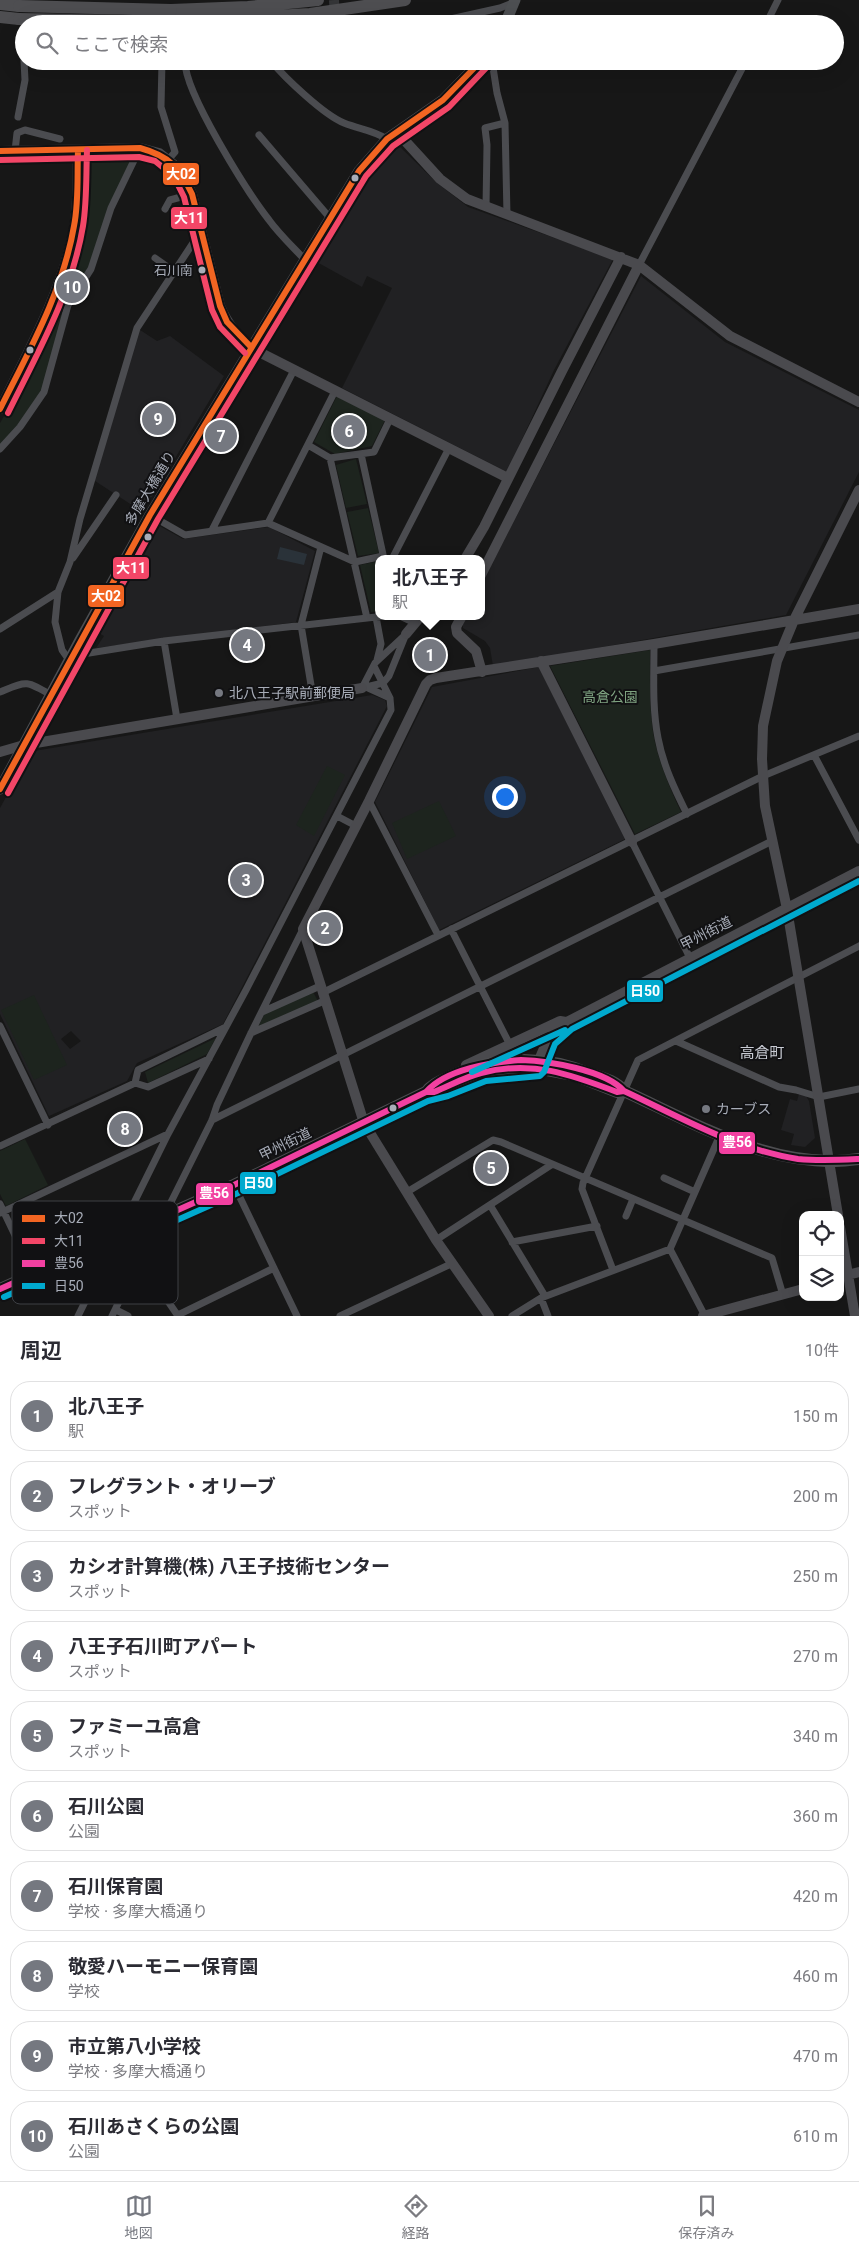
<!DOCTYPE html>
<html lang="ja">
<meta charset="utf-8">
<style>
body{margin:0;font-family:Roboto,"Noto Sans JP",sans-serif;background:#f7f7f7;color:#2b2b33}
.controls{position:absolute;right:15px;bottom:15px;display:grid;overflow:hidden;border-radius:10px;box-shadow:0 5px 20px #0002}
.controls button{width:45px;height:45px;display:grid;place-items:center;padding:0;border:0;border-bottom:1px solid #e1e1e2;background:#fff;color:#2b2b33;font:25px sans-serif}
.you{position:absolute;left:504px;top:796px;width:18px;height:18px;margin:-12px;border:4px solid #fff;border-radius:50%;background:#1a73e8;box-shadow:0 0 0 8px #1a73e833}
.badge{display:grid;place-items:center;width:32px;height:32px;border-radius:50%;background:#757880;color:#fff;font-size:16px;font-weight:700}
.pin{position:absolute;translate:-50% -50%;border:2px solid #fff;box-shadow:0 1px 5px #0006}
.popup{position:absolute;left:375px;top:555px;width:110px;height:65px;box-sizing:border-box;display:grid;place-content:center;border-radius:10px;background:#fff;filter:drop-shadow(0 1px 4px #0005);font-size:16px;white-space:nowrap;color:#7c7c81}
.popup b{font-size:19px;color:#2b2b33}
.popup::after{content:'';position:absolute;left:50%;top:100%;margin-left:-10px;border:10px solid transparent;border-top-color:#fff}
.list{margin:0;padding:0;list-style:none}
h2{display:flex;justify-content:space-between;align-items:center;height:65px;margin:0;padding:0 20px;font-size:21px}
h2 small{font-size:16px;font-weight:400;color:#7c7c81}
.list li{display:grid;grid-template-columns:32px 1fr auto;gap:15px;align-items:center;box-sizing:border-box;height:70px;margin:0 10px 10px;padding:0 10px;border:1px solid #e1e1e2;border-radius:20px}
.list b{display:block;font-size:19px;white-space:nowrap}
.list p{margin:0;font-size:16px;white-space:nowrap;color:#7c7c81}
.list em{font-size:16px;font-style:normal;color:#7c7c81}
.icon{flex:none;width:28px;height:28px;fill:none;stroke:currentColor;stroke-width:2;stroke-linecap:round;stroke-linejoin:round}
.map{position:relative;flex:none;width:859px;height:1316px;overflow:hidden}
.search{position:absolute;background:#fff;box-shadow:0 5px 20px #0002;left:15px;right:15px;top:15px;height:55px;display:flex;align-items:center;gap:12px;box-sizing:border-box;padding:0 18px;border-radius:28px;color:#7c7c81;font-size:19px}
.sheet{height:865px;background:#fff}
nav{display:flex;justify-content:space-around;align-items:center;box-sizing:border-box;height:70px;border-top:1px solid #e1e1e2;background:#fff;font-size:14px;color:#7c7c81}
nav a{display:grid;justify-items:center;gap:2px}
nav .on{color:#757880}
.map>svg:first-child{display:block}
</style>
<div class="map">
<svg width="859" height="1316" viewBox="0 0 859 1316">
<rect width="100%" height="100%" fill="#171717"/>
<path fill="#212123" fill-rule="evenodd" d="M 398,145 L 436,182 L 468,207 L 613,259 L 554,370 L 507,472 L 342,388 L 392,288 L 367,276 L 362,287 L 315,261 L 379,161 Z
M 641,276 L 725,342 L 859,410 L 859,472 L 786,615 L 493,666 L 490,648 L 485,641 L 463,628 L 463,624 L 467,616 L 481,616 L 482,583 Z
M 137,328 L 157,341 L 170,336 L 224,376 L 152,497 L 149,498 L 141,511 L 92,479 Z
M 156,524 L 183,539 L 269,527 L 315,551 L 296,622 L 96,648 L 104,636 L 95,631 Z
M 539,667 L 625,839 L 439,930 L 375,802 L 432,687 Z
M 372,695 L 385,700 L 387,706 L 223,1024 L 137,1063 L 127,1081 L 49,1116 L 0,1014 L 0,808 L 27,759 L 34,751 ZM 71,1031 L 81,1041 L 70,1049 L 61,1039 Z
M 799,1094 L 806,1096 L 809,1101 L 815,1138 L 805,1147 L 791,1145 L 794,1134 L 781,1130 L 790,1099 L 797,1101 Z"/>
<path fill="#1d241e" d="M 99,155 L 137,155 L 111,208 L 91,269 L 68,305 L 44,392 L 0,449 L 0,423 L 24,381 L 53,316 L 72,267 L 83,207 L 86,164 L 92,156 Z
M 337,396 L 385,420 L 372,446 L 335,454 L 314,442 Z
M 356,459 L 367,504 L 346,508 L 336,465 Z
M 368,508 L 379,553 L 358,556 L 347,512 Z
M 379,561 L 379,611 L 371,612 L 360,565 Z
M 650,650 C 650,681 649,713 655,743 C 661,767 670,789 681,812 L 635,834 L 550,666 Z
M 327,766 L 345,775 L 314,836 L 296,825 Z
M 439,801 L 456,836 L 407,859 L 392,823 Z
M 313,992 L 318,1001 L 257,1029 L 265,1013 Z
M 34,995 L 67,1065 L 34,1080 L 1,1010 Z
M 216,1038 L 207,1054 L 148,1083 L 145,1072 Z
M 25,1139 L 48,1185 L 6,1206 L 0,1194 L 0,1151 Z"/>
<path fill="#2a3239" d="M 280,547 L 307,554 L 304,565 L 277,559 Z"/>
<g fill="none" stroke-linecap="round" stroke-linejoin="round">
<path stroke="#343537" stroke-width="10" stroke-dasharray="10 5" stroke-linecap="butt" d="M 334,0 L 335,24"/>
<path stroke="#4b4c50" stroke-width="7" d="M 428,24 L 500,8 L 515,2
M 766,24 L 778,0
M 24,45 L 24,56
M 162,61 L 161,107 L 175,152 L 168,160
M 185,61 C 184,92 248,193 269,220 C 279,234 293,247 305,260
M 271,61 C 285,78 324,115 344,123 C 359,129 373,130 387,139
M 492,61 L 497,93 L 505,123 L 507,215
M 18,117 L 25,80 L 24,61
M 259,135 L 330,218
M 15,151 L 17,133 L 25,130 L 60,139
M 486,207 L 487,145 L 485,128 L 505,123
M 165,209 L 170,200 L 192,194
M 155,258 L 175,272
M 639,265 L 746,61
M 308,445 L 330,458 L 374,452 L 390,419
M 0,449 L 20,427 L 44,392 L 68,305 L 91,269 L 111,208 L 140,148
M 361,454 L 384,559
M 330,458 L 367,618
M 150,515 L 185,535 L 268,523 L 355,562 L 383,556
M 268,523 L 335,391
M 212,530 L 294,370
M 73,558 L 116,495
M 392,559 L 449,448
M 400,616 L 415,623
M 376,617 L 381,644 L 377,660
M 0,629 L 58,592
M 164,641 L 177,719
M 654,644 C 654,676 652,707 658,738 C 663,765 675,790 687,814
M 73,653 L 83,654 L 164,641 L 385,616
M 69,660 L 62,650 L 55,622 L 58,592 L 70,562 L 80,519 L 137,328 L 193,243 L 203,238
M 374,666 L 390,698
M 654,671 L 859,635
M 366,687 L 383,683 L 389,676 L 406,634
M 362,688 L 375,663 L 404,636
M 0,692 C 27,681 25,680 51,695
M 313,697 L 301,625 L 321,547
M 814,755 L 859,840
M 369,801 L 438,935
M 337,816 L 356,826
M 632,842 L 690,958
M 451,929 L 510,1045
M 322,993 L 763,776 L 859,736
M 262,1012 L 320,986
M 0,1026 L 48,1125
M 251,1033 L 324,1001
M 676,1041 L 779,1087 L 796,1090 L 819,1097 L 859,1089
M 135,1083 L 138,1070 L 226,1027
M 212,1120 L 772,841
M 0,1146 L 135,1083 L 148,1087 L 209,1059
M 664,1178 L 695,1192
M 234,1185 L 297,1316
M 407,1192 L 493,1140 L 501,1142 L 772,1258 L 783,1295
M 0,1204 L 34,1275
M 490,1205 L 545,1296
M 0,1213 L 168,1134
M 626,1216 L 633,1199
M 436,1240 L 551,1165
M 512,1242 L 597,1226
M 670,1249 L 720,1135
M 670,1249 L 705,1316
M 140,1260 L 178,1316
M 613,1270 L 582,1189 L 583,1183 L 638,1060 L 859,946
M 541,1298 L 548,1316
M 116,1310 L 128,1316
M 178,1315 L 274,1268
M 78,1316 L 168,1134 L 246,990 L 391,710 L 390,698 L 366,687
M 112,1316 L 152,1234 L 163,1218 L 212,1120 L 217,1105 L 251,1033 L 303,929
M 340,1316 L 453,1263
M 512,1316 L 541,1298 L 670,1249"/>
<path stroke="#4a4a4e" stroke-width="10" d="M 397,132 L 440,179 L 467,199 L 639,265 L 730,336 L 859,402
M 1,151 L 140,148 L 159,153 L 178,168 L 185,179 L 192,194 L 220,306 C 228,325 240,341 259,352 L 508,478
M 0,409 C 28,352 60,295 73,234 C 79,207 77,177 78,150
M 465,559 L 484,527 L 562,371 L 621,257
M 481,575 L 639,265
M 462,616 L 456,627 L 457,633 L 476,651 L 482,672
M 406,634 L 421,616
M 541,661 L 632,842
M 0,752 L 24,745 L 362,688
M 466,1065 L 560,1021 L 566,1022
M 536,1067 L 548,1039 L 567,1022 L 859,871
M 838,1215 L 787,909 L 765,806 L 762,759 L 763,726 L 777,661 L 794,620 L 859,490
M 840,1227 L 855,1316
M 840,1277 L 859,1272
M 489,1316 L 436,1240 L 364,1123 L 303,929 L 369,801 L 426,684 L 430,680 L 436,678 L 654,644 L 859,609
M 703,1316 L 803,1289"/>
<path stroke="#4d4f52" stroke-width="11" d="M 505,24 L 515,0
M 0,789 L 80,640 L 150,515 L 359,171 L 387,139 L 443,100 L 481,61"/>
<path stroke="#4e4e51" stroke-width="12" d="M 0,4 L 19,6
M 171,10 L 248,7 L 318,0
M 0,17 L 19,19
M 171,22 L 310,14 L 405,0
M 624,1091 C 697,1124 776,1172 859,1159
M 0,1289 L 234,1185 L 426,1092 L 434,1092 L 480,1073 L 513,1068 L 536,1068 L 574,1075 L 617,1092 L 624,1091 C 616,1081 604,1078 591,1074 C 544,1055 498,1055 451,1076 C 441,1081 432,1084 426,1092"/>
<path stroke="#4e4e51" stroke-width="12" d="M 19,6 L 171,10
M 19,19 L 171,22"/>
<defs>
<path id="bus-1" d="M 0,151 L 140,148 C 169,156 179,167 192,194 L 220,306 L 227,322 L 251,347
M 0,409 C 29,351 63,291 74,226 C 79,201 77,175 78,150
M 0,789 L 150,515 L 359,171 L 387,139 L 443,100 L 481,61"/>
<path id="bus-2" d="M 0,160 L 139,157 L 155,161 L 171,174 L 177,183 L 184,197 L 212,310 L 220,327 L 245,353
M 8,413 C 37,354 72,293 83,226 C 87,201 86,176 87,150
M 8,793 L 158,519 L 366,176 L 393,146 L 449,107 L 487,67"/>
<path id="bus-3" d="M 521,1060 C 549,1061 605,1070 624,1091 L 617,1092 C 570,1074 532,1060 481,1073 C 465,1077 449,1086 434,1092 L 426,1092 C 446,1069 492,1062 521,1060 Z
M 624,1091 C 680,1117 737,1150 798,1159 C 819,1161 838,1160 859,1159
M 0,1289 L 234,1185 L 426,1092"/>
<path id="bus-4" d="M 472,1072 L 565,1030
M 4,1297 L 238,1193 L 428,1101 L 448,1096 L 486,1081 L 540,1076 L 544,1072 L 555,1044 L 572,1029 L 859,881"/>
</defs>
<use href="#bus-1" stroke="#111113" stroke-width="10"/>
<use href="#bus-2" stroke="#111113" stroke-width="10"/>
<use href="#bus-3" stroke="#111113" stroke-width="10"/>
<use href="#bus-4" stroke="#111113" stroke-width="10"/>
<use href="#bus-1" stroke="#f26522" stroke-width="6"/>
<use href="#bus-2" stroke="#f34667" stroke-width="6"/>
<use href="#bus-3" stroke="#f240a1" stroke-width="6"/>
<use href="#bus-4" stroke="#00a9ce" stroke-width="6"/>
</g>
<g fill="#a8adb8" stroke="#111113" stroke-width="2">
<circle cx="355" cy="178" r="4.5"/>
<circle cx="202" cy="270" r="4.5"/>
<circle cx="30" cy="350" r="4.5"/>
<circle cx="148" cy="537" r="4.5"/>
<circle cx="393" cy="1108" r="4.5"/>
</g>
<g fill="#757880" stroke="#111113" stroke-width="2">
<circle cx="219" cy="693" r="5"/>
<circle cx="706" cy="1109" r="5"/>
</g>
<g text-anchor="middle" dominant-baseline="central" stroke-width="4" stroke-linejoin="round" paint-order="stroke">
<g font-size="13" fill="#a8adb8" stroke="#111113" text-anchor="end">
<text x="193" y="270">石川南</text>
</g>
<g font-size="14" fill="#a8adb8" stroke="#111113">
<text transform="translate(150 488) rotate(-59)">多摩大橋通り</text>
<text transform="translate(706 933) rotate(-27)">甲州街道</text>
<text transform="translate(285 1144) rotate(-26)">甲州街道</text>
</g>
<g font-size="14" fill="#a8adb8" stroke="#111113" text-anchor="start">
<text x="229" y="693">北八王子駅前郵便局</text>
<text x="716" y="1109">カーブス</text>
</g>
<g font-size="14" fill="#7fa381" stroke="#111113">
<text x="610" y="697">高倉公園</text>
</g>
<g font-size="15" fill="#c9ccd4" stroke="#111113">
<text x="762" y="1053">高倉町</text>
</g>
</g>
<rect x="12" y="1201" width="166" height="103" rx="8" fill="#111113" stroke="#3e4045" stroke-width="1"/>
<rect x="22" y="1215" width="23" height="7" fill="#f26522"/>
<rect x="22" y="1238" width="23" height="6" fill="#f34667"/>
<rect x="22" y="1260" width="23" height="7" fill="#f240a1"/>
<rect x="22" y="1283" width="23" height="6" fill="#00a9ce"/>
<g font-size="14" fill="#a8adb8">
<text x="54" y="1223">大02</text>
<text x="54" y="1246">大11</text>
<text x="54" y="1268">豊56</text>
<text x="54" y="1291">日50</text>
</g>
<g stroke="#111113" stroke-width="2">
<rect x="162" y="162" width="38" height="24" rx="5" fill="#f26522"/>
<rect x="170" y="206" width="38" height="24" rx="5" fill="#f34667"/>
<rect x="112" y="556" width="38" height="24" rx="5" fill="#f34667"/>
<rect x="87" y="584" width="38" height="24" rx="5" fill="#f26522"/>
<rect x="626" y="979" width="38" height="24" rx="5" fill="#00a9ce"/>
<rect x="718" y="1131" width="38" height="24" rx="5" fill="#f240a1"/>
<rect x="239" y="1171" width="38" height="24" rx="5" fill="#00a9ce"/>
<rect x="195" y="1182" width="39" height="24" rx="5" fill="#f240a1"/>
</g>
<g font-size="14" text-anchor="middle" font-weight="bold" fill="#fff">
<text x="181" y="179">大02</text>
<text x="189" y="223">大11</text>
<text x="131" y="573">大11</text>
<text x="106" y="601">大02</text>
<text x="645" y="996">日50</text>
<text x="737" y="1147">豊56</text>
<text x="258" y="1188">日50</text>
<text x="214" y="1198">豊56</text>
</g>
</svg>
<div class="controls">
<button><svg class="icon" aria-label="locate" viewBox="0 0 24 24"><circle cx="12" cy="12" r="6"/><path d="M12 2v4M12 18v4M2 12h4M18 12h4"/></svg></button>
<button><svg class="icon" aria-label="layers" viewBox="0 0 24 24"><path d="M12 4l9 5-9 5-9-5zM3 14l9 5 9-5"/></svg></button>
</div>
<div class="you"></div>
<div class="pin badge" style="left:430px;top:655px">1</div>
<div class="popup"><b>北八王子</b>駅</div>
<div class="pin badge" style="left:325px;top:928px">2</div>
<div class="pin badge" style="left:246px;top:880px">3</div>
<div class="pin badge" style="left:247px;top:645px">4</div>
<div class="pin badge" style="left:491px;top:1168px">5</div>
<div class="pin badge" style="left:349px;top:431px">6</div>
<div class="pin badge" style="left:221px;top:436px">7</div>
<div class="pin badge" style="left:125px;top:1129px">8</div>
<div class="pin badge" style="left:158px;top:419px">9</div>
<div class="pin badge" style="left:72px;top:287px">10</div>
<div class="search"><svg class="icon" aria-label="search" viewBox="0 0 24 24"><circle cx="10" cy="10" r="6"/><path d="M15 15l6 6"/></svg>ここで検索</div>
</div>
<section class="sheet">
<h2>周辺<small>10件</small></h2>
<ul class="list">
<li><span class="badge">1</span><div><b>北八王子</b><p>駅</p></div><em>150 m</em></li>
<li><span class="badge">2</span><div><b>フレグラント・オリーブ</b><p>スポット</p></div><em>200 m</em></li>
<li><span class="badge">3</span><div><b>カシオ計算機(株) 八王子技術センター</b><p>スポット</p></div><em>250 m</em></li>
<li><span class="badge">4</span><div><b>八王子石川町アパート</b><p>スポット</p></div><em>270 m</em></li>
<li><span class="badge">5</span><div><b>ファミーユ高倉</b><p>スポット</p></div><em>340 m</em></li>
<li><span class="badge">6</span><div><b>石川公園</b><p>公園</p></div><em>360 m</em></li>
<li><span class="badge">7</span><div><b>石川保育園</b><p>学校 · 多摩大橋通り</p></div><em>420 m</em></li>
<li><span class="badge">8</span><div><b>敬愛ハーモニー保育園</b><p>学校</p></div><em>460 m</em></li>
<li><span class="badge">9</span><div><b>市立第八小学校</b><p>学校 · 多摩大橋通り</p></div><em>470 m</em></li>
<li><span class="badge">10</span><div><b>石川あさくらの公園</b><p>公園</p></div><em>610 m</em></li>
</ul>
</section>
<nav>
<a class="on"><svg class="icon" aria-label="map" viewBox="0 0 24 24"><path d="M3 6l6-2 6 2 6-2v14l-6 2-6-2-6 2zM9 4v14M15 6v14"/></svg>地図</a>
<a><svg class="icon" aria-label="directions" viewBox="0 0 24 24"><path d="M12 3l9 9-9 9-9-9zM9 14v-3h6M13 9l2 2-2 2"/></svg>経路</a>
<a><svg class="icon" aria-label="saved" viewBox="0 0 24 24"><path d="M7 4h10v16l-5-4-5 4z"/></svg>保存済み</a>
</nav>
